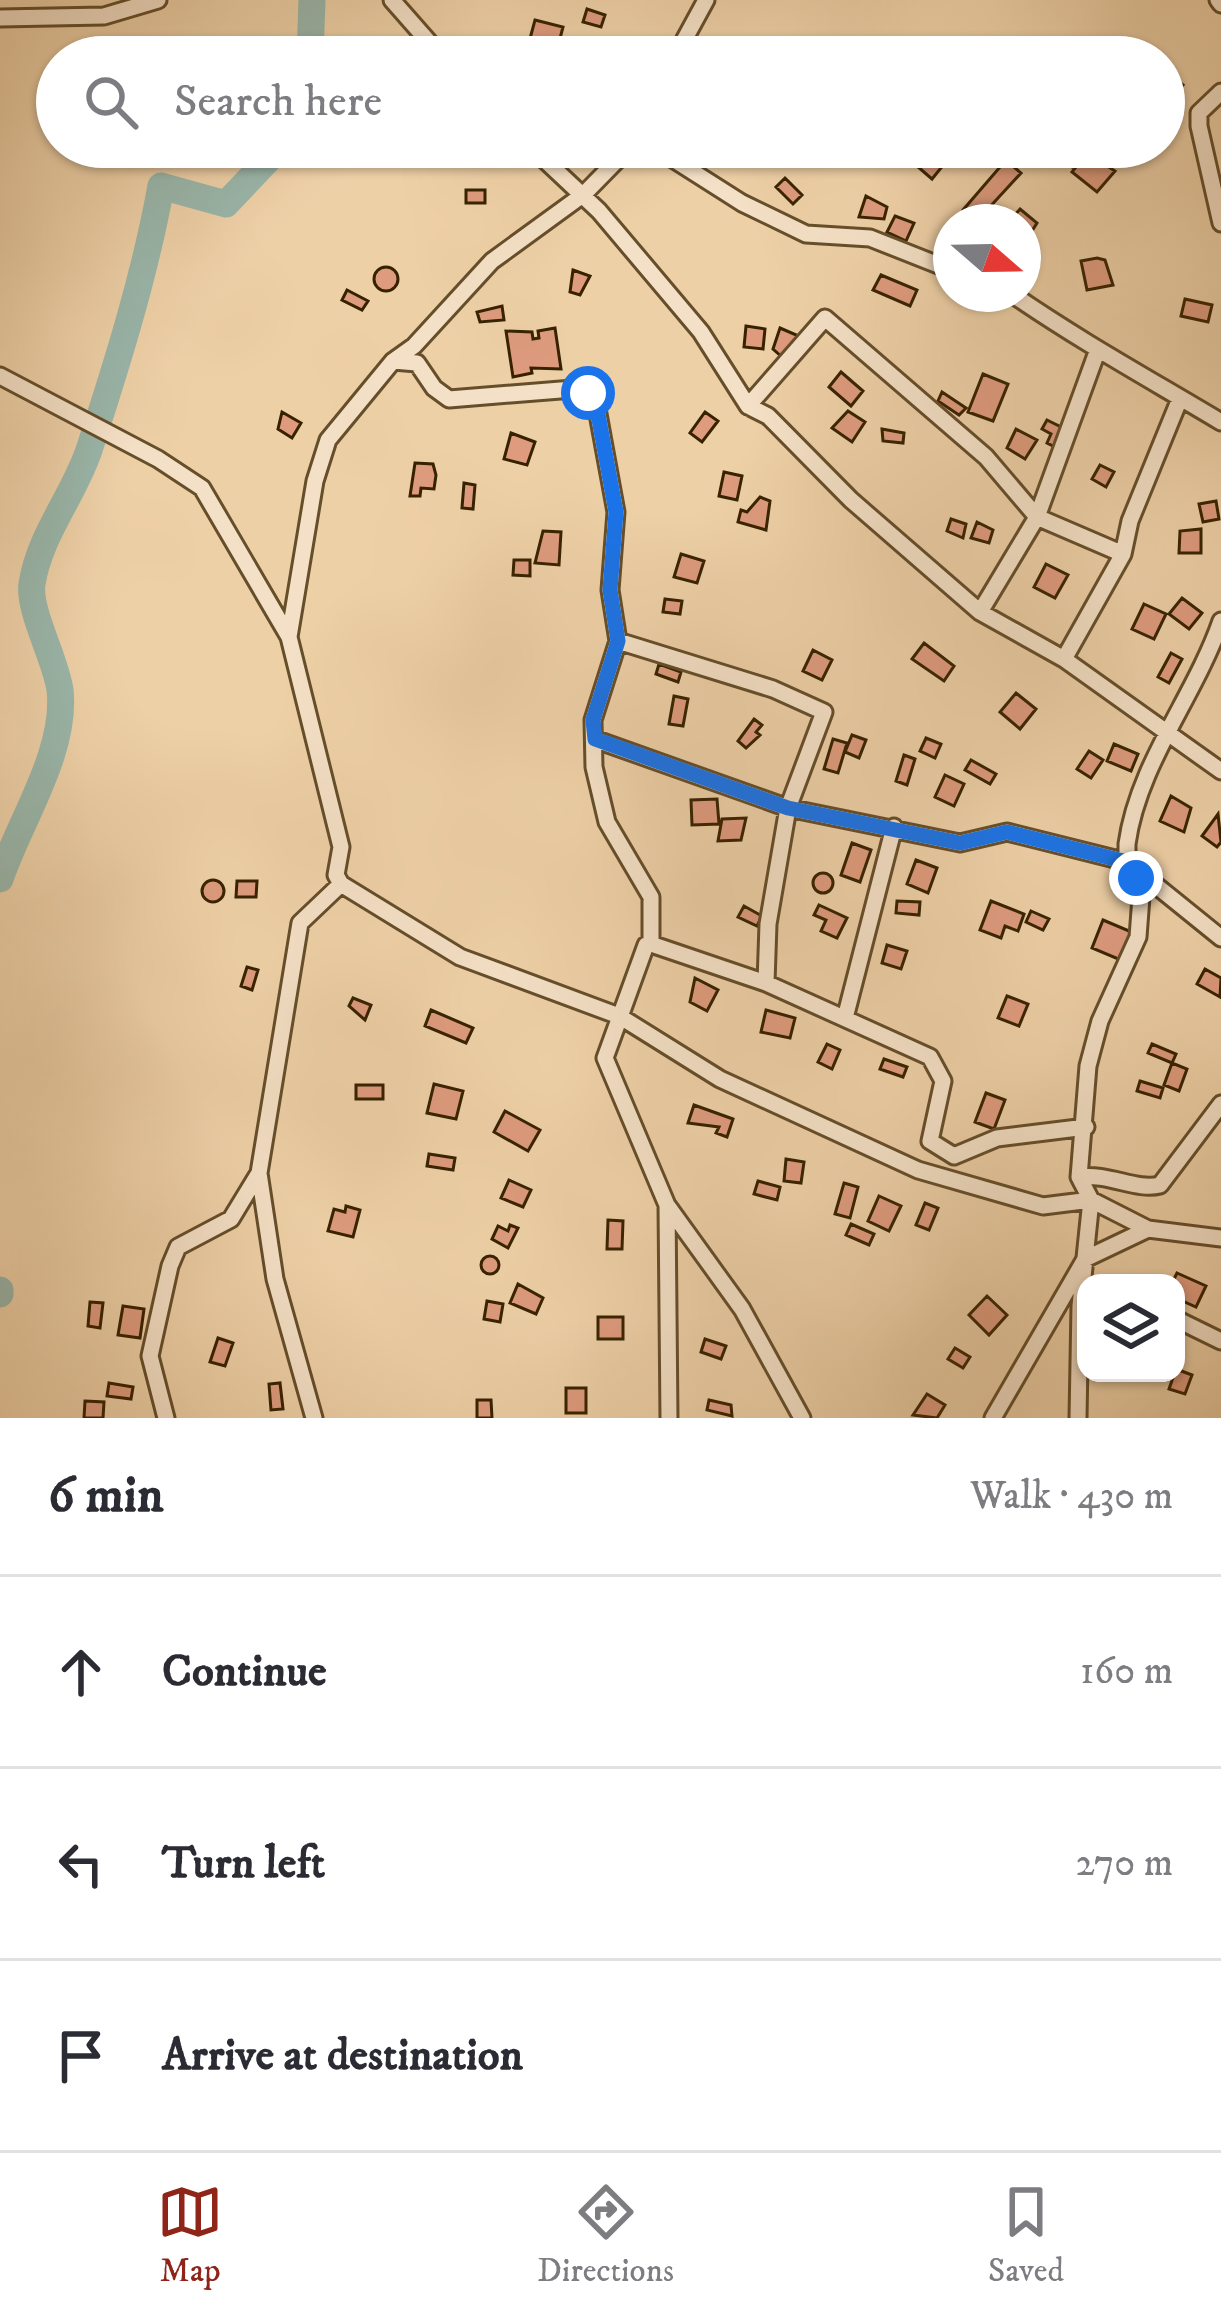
<!DOCTYPE html>
<meta charset="utf-8">
<style>
body{margin:0;font-family:"IM FELL DW Pica",serif;background:#f2f2f3;color:#2b2b33}
.controls{position:absolute;right:36px;bottom:36px;display:grid;overflow:hidden;border-radius:24px;box-shadow:0 3px 9px #0004}
.controls button{width:108px;height:108px;display:grid;place-items:center;padding:0;border:0;border-bottom:3px solid #e1e1e2;background:#fff;color:#2b2b33;font:60px sans-serif}
.compass{position:absolute;left:933px;top:204px;width:108px;height:108px;border-radius:50%;background:#fff;box-shadow:0 3px 9px #0004;rotate:110deg}
.stop{position:absolute;width:36px;height:36px;margin:-27px;border:9px solid #1a73e8;border-radius:50%;background:#fff}
.stop.end{background:#1a73e8;border-color:#fff;box-shadow:0 3px 12px #0008}
.list{margin:0;padding:0;list-style:none}
h2{display:flex;justify-content:space-between;align-items:center;height:156px;margin:0;padding:0 48px;font-size:51px}
h2 small{font-size:39px;font-weight:400;color:#7c7c81}
.list li{display:grid;grid-template-columns:78px 1fr auto;gap:36px;align-items:center;box-sizing:border-box;height:192px;padding:0 48px;border-top:3px solid #e1e1e2}
.list b{display:block;font-size:45px;white-space:nowrap}
.list em{font-size:39px;font-style:normal;color:#7c7c81}
.icon{flex:none;width:66px;height:66px;fill:none;stroke:currentColor;stroke-width:2;stroke-linecap:round;stroke-linejoin:round}
.map{position:relative;flex:none;width:1221px;height:1418px;overflow:hidden}
.search{position:absolute;background:#fff;box-shadow:0 3px 9px #0004;left:36px;right:36px;top:36px;height:132px;display:flex;align-items:center;gap:30px;box-sizing:border-box;padding:0 42px;border-radius:66px;color:#7c7c81;font-size:45px}
.sheet{height:732px;background:#fff}
nav{display:flex;justify-content:space-around;align-items:center;box-sizing:border-box;height:168px;border-top:3px solid #e1e1e2;background:#fff;font-size:33px;color:#7c7c81}
nav a{display:grid;justify-items:center;gap:6px}
nav .on{color:#8f2418}
.map>svg:first-child{display:block}
</style>
<div class="map">
<svg width="1221" height="1418" viewBox="0 0 1221 1418">
<rect width="100%" height="100%" fill="#eed0a7"/>
<filter id="stains"><feTurbulence type="fractalNoise" baseFrequency=".00167" numOctaves="4"/><feColorMatrix values="0 0 0 0 .2 0 0 0 0 .09 0 0 0 0 .02 0 0 0 .5 -.17"/></filter>
<radialGradient id="worn" r=".72"><stop offset=".6" stop-color="#630" stop-opacity="0"/><stop offset="1" stop-color="#630" stop-opacity=".3"/></radialGradient>
<g fill="none" stroke-linecap="round" stroke-linejoin="round">
<path stroke="#99b6aa" stroke-width="27" d="M 310,57 L 312,0
M 0,879 C 19,822 67,752 60,690 C 56,660 28,610 32,584 C 39,536 74,495 89,450 C 117,364 145,275 161,186 L 226,204 L 280,147
M 0,1290 L 0,1294"/>
</g>
<path fill="#de9b7e" stroke="#372200" stroke-width="3" d="M 587,9 L 605,15 L 601,27 L 583,22 Z
M 535,20 L 563,27 L 556,54 L 528,46 Z
M 1165,70 L 1183,85 L 1171,99 L 1164,94 Z
M 895,147 L 926,147 L 945,163 L 932,179 Z
M 1067,147 L 1084,153 L 1072,167 L 1059,156 Z
M 1087,153 L 1115,171 L 1097,192 L 1072,172 Z
M 1006,160 L 1021,173 L 976,222 L 963,210 Z
M 785,178 L 802,195 L 793,204 L 776,187 Z
M 466,190 L 485,190 L 485,203 L 466,203 Z
M 866,196 L 887,207 L 884,219 L 859,217 Z
M 1020,209 L 1037,223 L 1023,245 L 1023,222 L 1009,222 Z
M 895,216 L 914,223 L 906,241 L 887,232 Z
M 1097,258 L 1105,260 L 1113,285 L 1087,290 L 1081,261 Z
M374 279a12 12 0 1 1 24 0a12 12 0 1 1-24 0Z
M 573,270 L 590,276 L 580,295 L 570,292 Z
M 881,275 L 917,290 L 910,306 L 873,290 Z
M 347,290 L 368,301 L 362,310 L 342,300 Z
M 1185,299 L 1212,305 L 1208,322 L 1181,316 Z
M 502,306 L 504,320 L 480,322 L 477,312 Z
M 746,326 L 765,329 L 763,349 L 744,347 Z
M 555,328 L 561,369 L 531,368 L 532,373 L 513,377 L 506,331 L 532,332 L 533,339 L 539,338 L 538,331 Z
M 780,328 L 801,337 L 782,357 L 773,349 Z
M 841,372 L 863,391 L 851,406 L 829,387 Z
M 983,374 L 1008,384 L 993,421 L 968,412 Z
M 942,392 L 966,408 L 959,415 L 938,401 Z
M 848,411 L 865,422 L 852,442 L 832,428 Z
M 282,412 L 301,423 L 292,438 L 278,429 Z
M 705,412 L 718,421 L 702,442 L 690,433 Z
M 1047,420 L 1065,429 L 1055,447 L 1047,443 L 1051,434 L 1042,429 Z
M 882,429 L 904,433 L 903,443 L 883,441 Z
M 1016,429 L 1037,440 L 1025,459 L 1007,448 Z
M 511,433 L 535,442 L 527,465 L 504,459 Z
M 415,463 L 433,464 L 436,475 L 434,489 L 421,488 L 420,496 L 410,496 Z
M 1100,465 L 1114,472 L 1106,487 L 1092,479 Z
M 724,472 L 742,476 L 737,500 L 719,496 Z
M 464,483 L 475,485 L 473,509 L 462,508 Z
M 760,497 L 770,501 L 766,530 L 738,522 L 741,510 L 747,512 Z
M 1216,501 L 1219,519 L 1203,522 L 1199,504 Z
M 951,519 L 966,524 L 963,538 L 947,531 Z
M 977,522 L 993,530 L 989,543 L 971,538 Z
M 1201,529 L 1201,553 L 1179,553 L 1180,531 Z
M 543,531 L 561,532 L 559,565 L 535,563 Z
M 681,554 L 704,561 L 697,583 L 674,577 Z
M 514,560 L 530,560 L 530,576 L 513,575 Z
M 1046,564 L 1068,575 L 1055,598 L 1034,587 Z
M 1182,598 L 1202,613 L 1189,629 L 1169,614 Z
M 665,599 L 682,601 L 680,614 L 663,612 Z
M 1144,604 L 1166,614 L 1154,639 L 1132,629 Z
M 924,643 L 954,666 L 944,681 L 912,659 Z
M 813,650 L 832,660 L 822,680 L 803,671 Z
M 1171,653 L 1182,659 L 1169,683 L 1158,677 Z
M 659,664 L 681,672 L 678,682 L 656,674 Z
M 1016,693 L 1036,709 L 1020,729 L 1000,712 Z
M 674,696 L 688,699 L 683,726 L 669,724 Z
M 754,719 L 762,725 L 756,732 L 760,735 L 746,748 L 738,741 Z
M 852,735 L 866,740 L 859,758 L 845,752 Z
M 926,738 L 941,744 L 935,758 L 920,751 Z
M 833,739 L 847,743 L 838,773 L 824,769 Z
M 1114,744 L 1138,754 L 1131,771 L 1107,761 Z
M 1089,751 L 1103,760 L 1091,778 L 1077,769 Z
M 904,755 L 915,759 L 907,785 L 896,781 Z
M 971,760 L 996,774 L 990,784 L 965,770 Z
M 945,775 L 964,784 L 954,806 L 935,797 Z
M 1171,796 L 1191,808 L 1184,832 L 1160,821 Z
M 717,799 L 719,824 L 692,825 L 691,800 Z
M 1218,814 L 1221,842 L 1217,847 L 1202,836 Z
M 746,818 L 741,840 L 718,841 L 722,819 Z
M 852,843 L 871,850 L 860,882 L 841,875 Z
M 916,860 L 937,868 L 928,893 L 907,884 Z
M813 883a10 10 0 1 1 20 0a10 10 0 1 1-20 0Z
M202 891a11 11 0 1 1 22 0a11 11 0 1 1-22 0Z
M 237,881 L 257,881 L 256,897 L 236,897 Z
M 897,901 L 920,902 L 919,915 L 896,913 Z
M 991,901 L 1024,914 L 1018,931 L 1005,926 L 1001,938 L 980,930 Z
M 819,905 L 847,918 L 837,938 L 821,931 L 826,920 L 814,915 Z
M 744,906 L 762,916 L 757,926 L 738,917 Z
M 1031,911 L 1049,919 L 1043,930 L 1026,922 Z
M 1103,920 L 1134,933 L 1123,961 L 1092,948 Z
M 887,945 L 907,951 L 901,969 L 882,963 Z
M 247,967 L 258,970 L 252,990 L 241,986 Z
M 1205,969 L 1221,978 L 1220,997 L 1197,984 Z
M 695,978 L 718,990 L 707,1011 L 690,1002 Z
M 1007,996 L 1028,1004 L 1019,1026 L 998,1018 Z
M 353,998 L 371,1005 L 365,1020 L 349,1006 Z
M 431,1010 L 473,1028 L 466,1043 L 425,1026 Z
M 766,1010 L 795,1018 L 790,1038 L 761,1032 Z
M 827,1044 L 840,1050 L 832,1069 L 818,1062 Z
M 1152,1044 L 1176,1054 L 1172,1063 L 1148,1053 Z
M 884,1059 L 907,1067 L 903,1077 L 880,1069 Z
M 1172,1063 L 1187,1069 L 1179,1091 L 1164,1085 Z
M 1140,1081 L 1163,1088 L 1160,1098 L 1137,1091 Z
M 434,1084 L 463,1091 L 456,1119 L 427,1113 Z
M 356,1085 L 383,1085 L 383,1099 L 356,1099 Z
M 986,1093 L 1005,1100 L 994,1129 L 975,1122 Z
M 694,1105 L 733,1119 L 727,1137 L 716,1133 L 719,1127 L 688,1123 Z
M 505,1111 L 540,1130 L 528,1151 L 494,1132 Z
M 429,1154 L 455,1158 L 453,1170 L 427,1166 Z
M 786,1159 L 804,1162 L 801,1183 L 784,1181 Z
M 509,1180 L 531,1190 L 523,1207 L 501,1198 Z
M 758,1181 L 780,1187 L 777,1200 L 754,1194 Z
M 844,1183 L 858,1187 L 850,1218 L 835,1214 Z
M 879,1196 L 901,1206 L 889,1231 L 868,1221 Z
M 925,1203 L 938,1208 L 929,1230 L 916,1225 Z
M 346,1206 L 360,1210 L 353,1237 L 328,1231 L 334,1209 L 345,1212 Z
M 608,1220 L 623,1221 L 622,1249 L 607,1249 Z
M 851,1224 L 874,1234 L 869,1245 L 846,1235 Z
M 510,1225 L 518,1228 L 508,1248 L 492,1239 L 498,1226 L 508,1231 Z
M481 1265a9 9 0 1 1 18 0a9 9 0 1 1-18 0Z
M 1177,1273 L 1206,1286 L 1196,1307 L 1176,1298 L 1172,1283 Z
M 518,1284 L 543,1298 L 536,1314 L 510,1303 Z
M 987,1296 L 1007,1315 L 989,1335 L 969,1315 Z
M 487,1301 L 503,1304 L 500,1322 L 484,1319 Z
M 90,1302 L 103,1303 L 100,1328 L 88,1326 Z
M 123,1306 L 144,1309 L 140,1338 L 118,1335 Z
M 598,1317 L 623,1317 L 623,1339 L 598,1339 Z
M 218,1338 L 233,1343 L 225,1366 L 210,1362 Z
M 705,1339 L 726,1346 L 721,1359 L 701,1352 Z
M 955,1348 L 970,1357 L 963,1368 L 948,1359 Z
M 1176,1369 L 1192,1375 L 1185,1394 L 1169,1389 Z
M 109,1383 L 133,1387 L 131,1399 L 107,1396 Z
M 280,1383 L 283,1409 L 271,1410 L 269,1384 Z
M 566,1388 L 586,1388 L 586,1413 L 566,1413 Z
M 927,1394 L 945,1405 L 937,1418 L 913,1415 Z
M 477,1400 L 491,1400 L 492,1418 L 477,1418 Z
M 709,1400 L 731,1405 L 732,1416 L 707,1410 Z
M 85,1401 L 104,1402 L 103,1418 L 84,1418 Z"/>
<g fill="none" stroke-linecap="round" stroke-linejoin="round">
<defs>
<path id="minor" d="M 392,0 L 442,57
M 1218,0 L 1221,4
M 0,18 L 104,16 L 158,0
M 675,57 L 706,0
M 1221,92 L 1199,113 L 1199,126 L 1221,223
M 531,147 L 599,211 L 701,332 L 748,406 L 768,416 L 851,500 L 980,612 L 1064,659 L 1221,771
M 654,147 L 742,203 L 806,234 L 870,238 L 951,270
M 1012,294 C 1080,341 1151,380 1221,422
M 393,361 L 417,363 L 434,388 L 449,399 L 573,389 L 596,403 L 616,512 L 610,590 L 618,641 L 593,720 L 594,767 L 607,822 L 651,897 L 651,944 L 646,945 L 605,1058 L 667,1205 L 742,1309 L 802,1418
M 0,376 L 158,459 L 202,488 L 289,637 L 341,847 L 336,875 L 341,884 L 460,957 L 619,1016 L 720,1079 L 918,1170 L 1043,1206 L 1091,1200 L 1148,1229 L 1221,1238
M 748,406 L 825,318 L 986,457 L 1037,517 L 1123,554
M 980,612 L 1037,517 L 1097,352
M 1221,621 C 1195,696 1138,764 1127,844 L 1127,862 L 1221,938
M 289,637 L 315,481 L 328,440 L 393,361 L 414,346 L 492,261 L 584,194 L 630,147
M 618,641 L 773,689 L 824,712 L 788,808 L 768,924 L 766,983
M 1064,659 L 1123,554 L 1130,521 L 1179,401
M 594,739 L 788,808 L 960,843 L 1007,832 L 1127,862 L 1141,897 L 1138,937 L 1100,1021 L 1088,1066 L 1079,1177 L 1091,1200 L 1080,1306 L 1078,1418
M 651,944 L 766,983 L 930,1057 L 943,1081 L 930,1141 L 954,1156 L 997,1138 L 1086,1127
M 845,1018 L 894,827
M 259,1173 L 275,1279 L 314,1418
M 1079,1177 C 1109,1173 1136,1191 1160,1185 L 1221,1104
M 667,1205 L 669,1418
M 1176,1319 L 1221,1341
M 166,1418 L 150,1356 L 170,1266 L 178,1247 L 231,1219 L 259,1173 L 300,923 L 341,884
M 993,1418 L 1085,1259 L 1148,1229"/>
</defs>
<use href="#minor" stroke="#654e2a" stroke-width="21"/>
<use href="#minor" stroke="#f4e0c6" stroke-width="15"/>
</g>
<g fill="none" stroke-linecap="round" stroke-linejoin="round">
<path stroke="#1a73e8" stroke-width="15" d="M 588,393 L 596,403 L 616,512 L 610,590 L 618,641 L 593,720 L 595,739 L 788,808 L 960,843 L 1007,832 L 1127,862 L 1136,878"/>
</g>
<rect width="100%" height="100%" filter="url(#stains)"/>
<rect width="100%" height="100%" fill="url(#worn)"/>
</svg>
<div class="controls">
<button><svg class="icon" aria-label="layers" viewBox="0 0 24 24"><path d="M12 4l9 5-9 5-9-5zM3 14l9 5 9-5"/></svg></button>
</div>
<svg class="compass" viewBox="-18 -18 36 36"><path d="M0-13l5 13h-10z" fill="#e53935"/><path d="M0 13l5-13h-10z" fill="#7c7c81"/></svg>
<div class="stop" style="left:588px;top:393px"></div>
<div class="stop end" style="left:1136px;top:878px"></div>
<div class="search"><svg class="icon" aria-label="search" viewBox="0 0 24 24"><circle cx="10" cy="10" r="6"/><path d="M15 15l6 6"/></svg>Search here</div>
</div>
<section class="sheet">
<h2>6 min<small>Walk · 430 m</small></h2>
<ul class="list">
<li><svg class="icon" aria-label="ahead" viewBox="0 0 24 24"><path d="M12 20V5M6 11l6-6 6 6"/></svg><div><b>Continue</b></div><em>160 m</em></li>
<li><svg class="icon" aria-label="left" viewBox="0 0 24 24"><path d="M17 20v-9H6M10 6l-5 5 5 5"/></svg><div><b>Turn left</b></div><em>270 m</em></li>
<li><svg class="icon" aria-label="arrive" viewBox="0 0 24 24"><path d="M6 21V4h12l-3 4 3 4H6"/></svg><div><b>Arrive at destination</b></div></li>
</ul>
</section>
<nav>
<a class="on"><svg class="icon" aria-label="map" viewBox="0 0 24 24"><path d="M3 6l6-2 6 2 6-2v14l-6 2-6-2-6 2zM9 4v14M15 6v14"/></svg>Map</a>
<a><svg class="icon" aria-label="directions" viewBox="0 0 24 24"><path d="M12 3l9 9-9 9-9-9zM9 14v-3h6M13 9l2 2-2 2"/></svg>Directions</a>
<a><svg class="icon" aria-label="saved" viewBox="0 0 24 24"><path d="M7 4h10v16l-5-4-5 4z"/></svg>Saved</a>
</nav>
